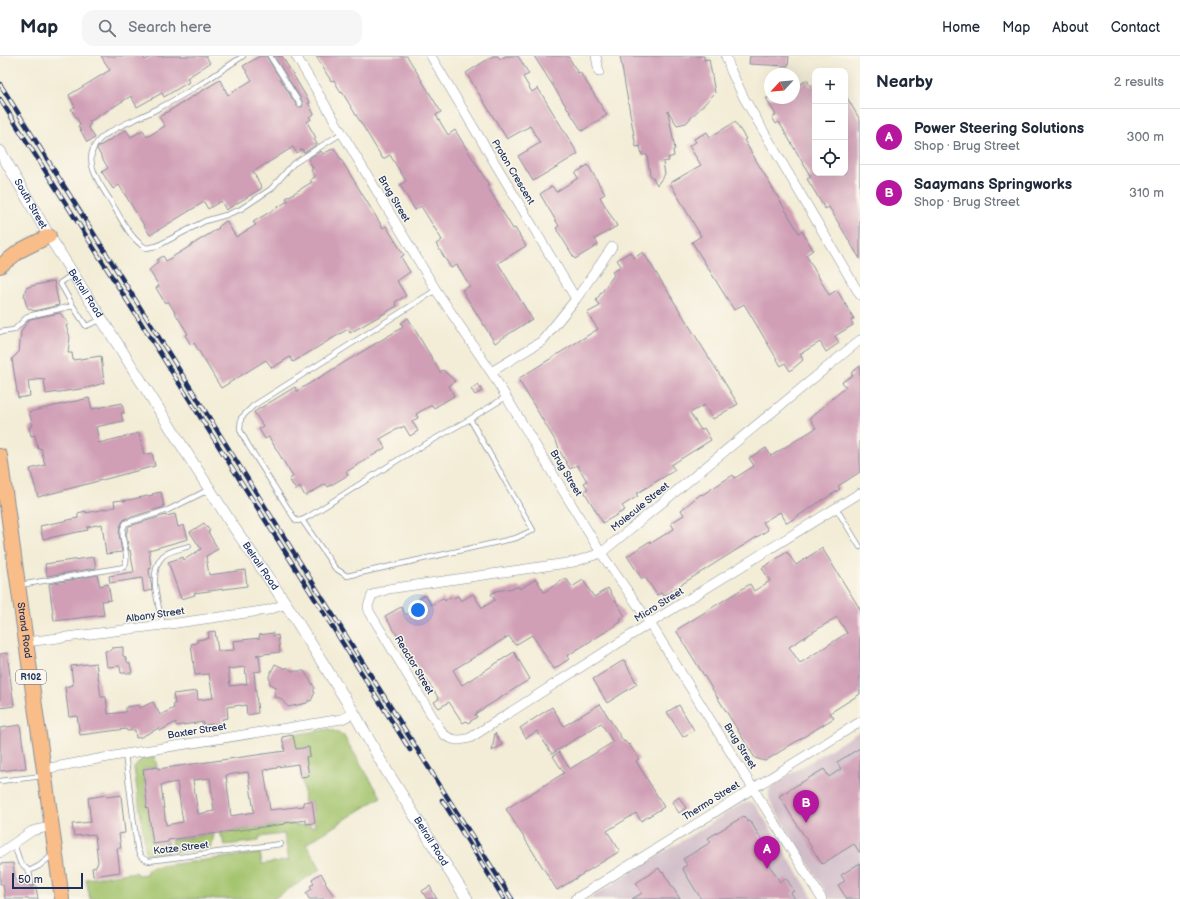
<!DOCTYPE html>
<meta charset="utf-8">
<style>
body{margin:0;font-family:"Balsamiq Sans",sans-serif;background:#f6f6f7;color:#1f2937}
.controls{position:absolute;right:12px;top:12px;display:grid;overflow:hidden;border-radius:8px;box-shadow:0 4px 16px #0002}
.controls button{width:36px;height:36px;display:grid;place-items:center;padding:0;border:0;border-bottom:1px solid #e0e1e3;background:#fff;color:#1f2937;font:20px sans-serif}
.compass{position:absolute;left:764px;top:12px;width:36px;height:36px;border-radius:50%;background:#fff;box-shadow:0 4px 16px #0002;rotate:244deg}
.scale{position:absolute;left:12px;bottom:10px;width:71px;box-sizing:border-box;padding-left:4px;border:2px solid #1b2f5e;border-top:0;font-size:11px;line-height:14px;white-space:nowrap;color:#1b2f5e;-webkit-text-stroke:3px #fbf7ec;paint-order:stroke}
.you{position:absolute;left:418px;top:554px;width:14px;height:14px;margin:-10px;border:3px solid #fff;border-radius:50%;background:#1a73e8;box-shadow:0 0 0 6px #1a73e833}
.badge{display:grid;place-items:center;width:26px;height:26px;border-radius:50%;background:#b5179e;color:#fff;font-size:13px;font-weight:700}
.pin{position:absolute;translate:-50% -33px;filter:drop-shadow(0 1px 2px #0008)}
.pin::after{content:'';position:absolute;top:21px;width:14px;height:12px;background:inherit;clip-path:polygon(0 0,100% 0,50% 100%)}
.list{margin:0;padding:0;list-style:none}
h2{display:flex;justify-content:space-between;align-items:center;height:52px;margin:0;padding:0 16px;font-size:17px}
h2 small{font-size:13px;font-weight:400;color:#747a83}
.list li{display:grid;grid-template-columns:26px 1fr auto;gap:12px;align-items:center;box-sizing:border-box;height:56px;padding:0 16px;border-top:1px solid #e0e1e3}
.list b{display:block;font-size:15px;white-space:nowrap}
.list p{margin:0;font-size:13px;white-space:nowrap;color:#747a83}
.list em{font-size:13px;font-style:normal;color:#747a83}
.icon{flex:none;width:22px;height:22px;fill:none;stroke:currentColor;stroke-width:2;stroke-linecap:round;stroke-linejoin:round}
.map{position:relative;flex:none;width:860px;height:843px;overflow:hidden}
header{display:flex;align-items:center;gap:24px;box-sizing:border-box;height:56px;padding:0 20px;background:#fff;border-bottom:1px solid #e0e1e3}
header strong{font-size:19px}
nav{display:flex;gap:22px;margin-inline-start:auto;font-size:14px}
.search{width:280px;height:36px;background:#f6f6f7;display:flex;align-items:center;gap:10px;box-sizing:border-box;padding:0 14px;border-radius:12px;color:#747a83;font-size:15px}
main{display:flex}
aside{flex:1;background:#fff}
.map>svg:first-child{display:block}
</style>
<header>
<strong>Map</strong>
<div class="search"><svg class="icon" aria-label="search" viewBox="0 0 24 24"><circle cx="10" cy="10" r="6"/><path d="M15 15l6 6"/></svg>Search here</div>
<nav><a>Home</a><a>Map</a><a>About</a><a>Contact</a></nav>
</header>
<main>
<div class="map">
<svg width="860" height="843" viewBox="0 0 860 843">
<rect width="100%" height="100%" fill="#fbf7ec"/>
<filter id="ink" filterUnits="userSpaceOnUse"><feTurbulence type="fractalNoise" baseFrequency=".025" numOctaves="2"/><feDisplacementMap in="SourceGraphic" scale="8" xChannelSelector="R" yChannelSelector="G"/><feConvolveMatrix kernelMatrix="1 2 1 2 8 2 1 2 1" color-interpolation-filters="sRGB"/></filter>
<filter id="wash" filterUnits="userSpaceOnUse"><feTurbulence type="fractalNoise" baseFrequency=".012" numOctaves="4" result="noise"/><feDisplacementMap in="SourceGraphic" scale="16" xChannelSelector="R" yChannelSelector="G"/><feGaussianBlur stdDeviation="0.9" result="paint"/><feColorMatrix in="noise" values="0 0 0 0 0 0 0 0 0 0 0 0 0 0 0 0 0 1.4 0 .05"/><feComposite in="paint" operator="in"/></filter>
<g filter="url(#wash)">
<rect width="100%" height="100%" fill="#f3edd7"/>
<path fill="#d1bdc9" d="M 860,675 L 860,843 L 830,843 L 771,747 L 769,742 L 769,735 L 771,731 L 776,727 Z
M 750,746 L 753,747 L 757,751 L 814,843 L 589,843 L 741,748 Z"/>
<path fill="#a2c26a" stroke="#5e7864" d="M 329,673 L 343,679 L 381,741 L 306,788 L 321,813 L 273,843 L 90,843 L 86,823 L 136,816 L 137,819 L 146,818 L 148,813 L 152,811 L 260,797 L 262,808 L 289,804 L 284,778 L 259,781 L 259,785 L 225,789 L 220,777 L 285,768 L 293,768 L 295,769 L 304,770 L 310,768 L 311,771 L 315,770 L 312,745 L 305,746 L 302,721 L 309,720 L 306,701 L 310,700 L 309,691 L 305,691 L 305,694 L 294,696 L 293,679 Z
M 155,701 L 157,711 L 143,713 L 153,788 L 168,786 L 169,796 L 148,799 L 146,797 L 134,712 L 142,703 Z
M 214,778 L 213,785 L 210,791 L 173,796 L 171,784 Z"/>
<g id="blocks">
<path fill="#d09eb5" fill-rule="evenodd" d="M 101,0 L 143,0 L 145,4 L 152,0 L 206,0 L 210,7 L 187,22 L 189,26 L 164,41 L 162,37 L 137,51 L 131,40 L 89,66 L 91,68 L 88,70 L 95,82 L 87,86 L 78,70 L 80,68 L 71,53 L 75,51 L 69,39 L 110,14 Z
M 260,0 L 266,0 L 297,50 L 302,51 L 303,49 L 303,46 L 274,0 L 282,0 L 310,47 L 308,47 L 314,58 L 309,61 L 311,63 L 307,66 L 316,82 L 314,83 L 317,88 L 304,97 L 302,93 L 297,97 L 293,91 L 253,116 L 262,132 L 226,154 L 221,145 L 208,153 L 204,146 L 150,179 L 119,129 L 113,133 L 102,116 L 108,112 L 97,93 L 98,91 L 126,74 L 131,81 L 143,74 L 147,81 L 165,70 L 159,61 L 220,24 L 228,39 L 252,24 L 243,10 Z
M 316,0 L 407,0 L 441,56 L 436,59 L 448,79 L 455,74 L 489,129 L 487,130 L 513,173 L 515,172 L 526,190 L 498,207 L 532,263 L 495,287 L 462,234 L 470,230 L 457,209 L 451,212 L 436,188 L 442,184 L 421,150 L 415,154 L 400,129 L 406,125 L 390,99 L 383,103 L 342,36 L 341,37 L 334,24 L 331,25 Z
M 493,0 L 498,0 L 500,3 L 506,0 L 518,0 L 529,18 L 523,21 L 532,36 L 538,32 L 578,98 L 533,125 L 518,100 L 540,87 L 530,70 L 507,83 L 466,17 Z
M 534,0 L 568,0 L 578,17 L 580,16 L 607,59 L 582,75 Z
M 620,0 L 704,0 L 704,4 L 709,3 L 715,37 L 686,67 L 677,69 L 668,55 L 675,93 L 673,94 L 674,100 L 668,102 L 669,105 L 663,106 L 665,118 L 657,129 L 650,118 L 647,99 L 642,99 L 640,90 L 636,91 Z
M 750,0 L 789,0 L 788,10 L 749,8 Z
M 807,24 L 810,30 L 815,28 L 815,117 L 845,117 L 845,38 L 860,64 L 860,203 L 829,151 L 825,153 L 812,131 L 807,123 L 811,121 L 779,66 L 776,68 L 772,61 L 776,59 L 766,42 L 794,42 L 794,32 Z
M 735,66 L 746,83 L 744,84 L 799,177 L 802,175 L 813,194 L 806,199 L 829,239 L 837,234 L 854,263 L 851,264 L 853,269 L 835,280 L 839,287 L 826,296 L 820,286 L 800,298 L 803,304 L 790,315 L 785,307 L 781,310 L 744,248 L 734,254 L 692,186 L 701,180 L 670,127 L 701,109 L 689,90 L 696,86 L 694,83 L 707,76 L 710,81 Z
M 334,92 L 383,172 L 386,170 L 404,199 L 401,201 L 410,216 L 397,225 L 406,240 L 395,246 L 397,250 L 350,277 L 348,273 L 293,306 L 290,301 L 272,312 L 266,304 L 221,332 L 194,287 L 191,289 L 185,279 L 188,278 L 168,245 L 165,247 L 156,232 L 159,230 L 149,214 L 155,209 L 155,208 L 158,206 L 157,204 L 163,200 L 166,205 L 219,172 L 218,171 L 226,165 L 236,181 L 256,169 L 253,166 L 288,145 L 286,142 L 312,126 L 310,124 L 315,121 L 311,114 L 313,112 L 308,103 L 321,95 L 323,98 Z
M 588,109 L 605,138 L 600,141 L 617,170 L 595,183 L 598,189 L 575,203 L 556,172 L 559,170 L 540,138 L 552,130 L 556,136 L 578,122 L 575,117 Z
M 630,196 L 634,202 L 643,196 L 738,348 L 713,363 L 704,349 L 690,357 L 701,374 L 704,372 L 711,384 L 671,409 L 675,414 L 636,438 L 638,440 L 622,450 L 625,454 L 603,467 L 584,435 L 588,433 L 584,427 L 587,425 L 577,409 L 570,413 L 558,392 L 559,391 L 518,323 L 598,273 L 587,257 L 600,250 L 596,244 L 614,219 L 612,216 L 621,210 L 617,204 Z
M 54,225 L 59,249 L 34,255 L 28,252 L 26,248 L 24,240 L 26,232 L 31,230 Z
M 60,257 L 69,268 L 66,270 L 70,281 L 68,297 L 72,297 L 73,304 L 101,300 L 104,327 L 87,332 L 46,338 L 44,323 L 28,325 L 30,340 L 18,342 L 12,303 L 19,296 L 21,276 L 23,272 L 30,263 Z
M 408,262 L 440,316 L 443,314 L 455,325 L 449,330 L 454,340 L 434,352 L 432,349 L 416,358 L 418,362 L 412,365 L 418,375 L 410,380 L 404,370 L 401,372 L 401,371 L 380,383 L 385,392 L 346,416 L 348,419 L 328,431 L 326,428 L 305,440 L 300,431 L 296,434 L 289,423 L 293,421 L 269,381 L 265,383 L 259,373 L 263,370 L 254,356 L 295,331 L 297,335 L 403,271 L 401,267 Z
M 860,310 L 860,416 L 838,430 L 840,433 L 787,467 L 780,456 L 763,466 L 768,474 L 663,540 L 661,537 L 657,539 L 645,521 L 642,523 L 627,500 L 650,485 L 651,487 L 674,473 L 671,467 L 684,459 L 681,454 L 701,438 L 702,439 L 733,419 L 735,422 L 754,410 L 749,402 L 766,392 L 771,400 L 816,372 L 810,362 L 846,331 L 842,326 L 853,319 L 851,317 Z
M 478,328 L 482,335 L 475,339 L 471,333 Z
M 89,342 L 92,353 L 122,347 L 124,357 L 121,357 L 123,365 L 96,371 L 99,387 L 139,377 L 144,399 L 152,397 L 155,410 L 38,441 L 30,413 L 45,409 L 41,392 L 38,393 L 35,379 L 31,380 L 29,371 L 33,370 L 29,356 Z
M 161,436 L 164,451 L 125,463 L 123,465 L 120,471 L 119,478 L 122,496 L 106,498 L 102,468 L 87,471 L 88,474 L 43,483 L 40,470 L 78,462 L 78,457 L 86,455 L 86,457 L 115,451 L 114,445 L 123,444 L 123,445 L 153,439 L 152,438 Z
M 175,458 L 178,471 L 184,469 L 188,483 L 149,494 L 151,513 L 149,513 L 152,534 L 144,536 L 142,522 L 110,527 L 109,520 L 134,516 L 130,494 L 129,495 L 127,483 L 126,478 L 129,470 L 166,459 L 166,460 Z
M 204,467 L 210,475 L 208,476 L 218,493 L 206,500 L 209,519 L 245,514 L 247,530 L 194,537 L 195,539 L 181,543 L 168,506 L 183,501 L 184,504 L 201,493 L 190,476 Z
M 822,492 L 860,553 L 860,638 L 830,657 L 834,662 L 765,705 L 755,702 L 677,576 L 678,573 L 750,528 L 754,535 L 770,525 L 762,512 L 787,496 L 796,509 ZM 837,561 L 847,577 L 800,607 L 789,591 Z
M 94,501 L 96,512 L 47,520 L 45,508 Z
M 97,519 L 100,530 L 108,528 L 111,544 L 102,545 L 104,559 L 54,565 L 49,528 Z
M 566,522 L 572,531 L 583,524 L 594,541 L 608,532 L 625,560 L 620,564 L 621,566 L 567,600 L 569,603 L 554,613 L 532,579 L 515,589 L 509,580 L 453,614 L 462,629 L 514,596 L 530,623 L 475,658 L 477,661 L 468,667 L 466,665 L 463,667 L 449,646 L 439,652 L 434,646 L 439,643 L 401,583 L 400,584 L 385,560 L 401,551 L 406,559 L 421,549 L 418,544 L 425,539 L 431,549 L 443,542 L 445,545 L 450,541 L 452,543 L 458,540 L 461,545 L 473,538 L 482,552 L 495,544 L 491,538 L 496,535 L 519,531 L 520,533 L 536,523 L 544,536 Z
M 215,575 L 218,595 L 234,594 L 233,585 L 260,582 L 259,579 L 273,577 L 273,580 L 278,579 L 280,596 L 256,599 L 259,600 L 261,615 L 254,616 L 258,657 L 247,659 L 246,649 L 241,650 L 241,649 L 227,651 L 228,662 L 222,663 L 223,667 L 203,669 L 203,666 L 176,670 L 176,666 L 160,675 L 159,672 L 141,681 L 136,682 L 135,674 L 127,675 L 126,673 L 80,679 L 77,660 L 69,661 L 65,631 L 73,629 L 71,610 L 96,607 L 101,641 L 106,641 L 108,658 L 126,656 L 126,651 L 139,649 L 140,652 L 153,646 L 160,659 L 174,652 L 173,648 L 175,648 L 173,638 L 197,635 L 198,644 L 213,642 L 209,618 L 195,619 L 191,588 L 197,587 L 197,584 L 209,582 L 208,576 ZM 245,611 L 247,628 L 230,630 L 228,613 Z
M 123,591 L 123,600 L 125,601 L 128,607 L 130,607 L 132,617 L 121,617 L 120,610 L 107,611 L 105,595 L 112,594 L 112,592 Z
M 7,597 L 14,650 L 0,652 L 0,598 Z
M 624,604 L 637,628 L 607,647 L 593,623 Z
M 275,608 L 286,613 L 287,611 L 292,615 L 304,615 L 315,632 L 313,635 L 315,636 L 311,645 L 309,644 L 307,647 L 288,651 L 280,642 L 274,641 L 276,631 L 270,628 L 269,620 Z
M 600,648 L 624,686 L 625,685 L 628,689 L 629,688 L 639,703 L 636,705 L 664,751 L 641,765 L 636,757 L 607,775 L 620,795 L 557,834 L 506,753 L 564,717 L 553,700 L 559,696 L 570,713 L 613,686 L 601,667 L 552,698 L 537,675 L 526,682 L 520,672 L 552,651 L 564,670 Z
M 679,649 L 694,674 L 683,681 L 667,656 Z
M 20,669 L 26,712 L 0,715 L 0,672 Z
M 495,677 L 502,689 L 492,695 Z
M 293,679 L 296,693 L 309,691 L 310,700 L 306,701 L 309,720 L 300,721 L 298,708 L 277,711 L 277,712 L 264,714 L 270,754 L 304,750 L 303,746 L 312,745 L 315,767 L 306,768 L 306,764 L 285,767 L 285,768 L 168,784 L 168,786 L 153,788 L 148,753 L 146,751 L 147,747 L 143,713 L 158,711 L 158,713 L 285,695 L 282,681 ZM 248,716 L 254,756 L 231,760 L 226,719 ZM 210,722 L 214,755 L 198,758 L 193,724 ZM 177,726 L 183,766 L 166,769 L 161,729 Z
M 860,692 L 860,797 L 854,788 L 822,808 L 779,740 L 824,713 L 829,721 L 841,713 L 837,706 Z
M 106,739 L 107,741 L 121,739 L 125,777 L 119,778 L 121,792 L 117,792 L 120,816 L 93,820 L 92,812 L 96,811 L 98,806 L 95,779 L 93,779 L 93,778 L 74,780 L 72,768 L 91,766 L 88,742 Z
M 679,741 L 686,752 L 679,757 L 672,746 Z
M 744,760 L 748,766 L 750,765 L 769,795 L 763,799 L 780,826 L 786,822 L 794,835 L 791,837 L 795,843 L 701,843 L 682,812 L 687,809 L 683,803 L 711,786 L 708,782 Z
M 13,807 L 15,824 L 17,824 L 17,829 L 27,828 L 31,831 L 34,830 L 35,826 L 38,843 L 5,843 L 3,828 L 0,828 L 0,808 Z
M 860,807 L 860,843 L 847,843 L 838,829 L 845,825 L 841,819 Z
M 659,812 L 662,817 L 663,816 L 680,843 L 632,843 L 642,837 L 636,827 Z
M 321,817 L 326,826 L 325,827 L 334,840 L 330,843 L 309,843 L 306,837 L 312,833 L 310,830 L 314,828 L 312,823 Z
M 430,830 L 434,838 L 437,843 L 427,843 L 422,835 Z"/>
</g>
</g>
<g filter="url(#ink)">
<use href="#blocks" fill-opacity="0" stroke="#878e9a" stroke-width="1"/>
<g fill="none" stroke-linecap="round" stroke-linejoin="round">
<defs>
<path id="service" d="M 243,0 C 215,19 187,38 157,53 C 140,62 121,68 105,79 C 100,82 94,89 92,96 C 88,112 101,130 110,144 C 120,160 129,182 146,192 L 157,190 L 205,165 L 226,159 L 241,153 L 271,133 L 293,108 L 342,77
M 270,0 L 300,48
M 436,234 L 253,350 L 241,362 L 240,374 L 248,389 L 296,465 L 302,464 L 308,461 L 401,402 L 470,363 L 506,341
M 73,250 L 60,227 L 73,218
M 0,276 L 14,274 L 28,260 L 73,250 L 86,270 L 101,264
M 836,452 L 860,491
M 302,464 L 335,512 L 347,520 L 516,482 L 533,474 L 470,363
M 20,529 L 124,511 C 132,500 116,479 126,467 L 168,454 L 210,433
M 163,569 C 159,551 147,515 163,500 C 170,494 181,493 189,490
M 125,698 L 137,791 C 139,799 141,803 149,805 L 281,788
M 0,725 L 43,720
M 14,788 L 20,806 L 29,815 L 31,827
M 29,815 L 39,810 L 54,798"/>
<path id="minor" d="M 296,0 L 436,234 L 491,316 L 601,497 L 650,567 L 822,843
M 431,0 L 576,243
M 596,0 L 599,16
M 726,0 L 731,15 L 744,42 L 860,239
M 860,284 L 601,497 L 574,506 L 388,533 L 372,539 L 368,550 L 369,555 L 443,678 C 452,685 460,685 470,682 L 650,567 L 860,437
M 491,316 L 542,285 L 576,243 L 612,191
M 26,586 L 163,569 L 268,554 L 286,548
M 44,713 L 125,698 L 342,663 L 354,657
M 0,797 L 32,775 L 52,770
M 575,843 L 860,666"/>
<g id="tertiary">
<path id="s1" d="M 0,95 L 49,180 L 231,467 L 286,548 L 354,657 L 383,709 L 467,843"/>
</g>
<g id="primary">
<path d="M 0,210 L 21,194 L 49,180"/>
<path id="s2" d="M 0,400 L 62,843"/>
</g>
</defs>
<use href="#service" stroke="#878e9a" stroke-width="6"/>
<use href="#minor" stroke="#878e9a" stroke-width="10"/>
<use href="#tertiary" stroke="#878e9a" stroke-width="12"/>
<use href="#primary" stroke="#878e9a" stroke-width="16"/>
<use href="#service" stroke="#fff" stroke-width="4.5"/>
<use href="#minor" stroke="#fff" stroke-width="9"/>
<use href="#tertiary" stroke="#fff" stroke-width="11"/>
<use href="#primary" stroke="#f8bd88" stroke-width="14"/>
<defs>
<path id="rail" d="M 0,28 L 444,736 L 512,843
M 0,43 L 410,694
M 442,744 L 504,843"/>
</defs>
<use href="#rail" stroke="#1b2f5e" stroke-width="4.5"/>
<use href="#rail" stroke="#fbf7ec" stroke-width="3" stroke-dasharray="9" stroke-linecap="butt"/>
</g>
</g>
<g text-anchor="middle" dominant-baseline="central" stroke-width="3" stroke-linejoin="round" paint-order="stroke">
<rect fill="#fbf7ec" stroke="#5e6b89" stroke-width="1" x="16" y="614" width="30" height="14" rx="3"/>
<g font-size="9" font-weight="bold" fill="#1b2f5e">
<text x="31" y="621">R102</text>
</g>
<g font-size="10" fill="#1b2f5e" stroke="#fbf7ec">
<text transform="translate(513 116) rotate(59)">Proton Crescent</text>
<text transform="translate(394 143) rotate(59)">Brug Street</text>
<text stroke="none"><textPath href="#s1" startOffset="61">South Street</textPath></text>
<text stroke="none"><textPath href="#s1" startOffset="166">Belrail Road</textPath></text>
<text transform="translate(566 417) rotate(59)">Brug Street</text>
<text transform="translate(640 451) rotate(-39)">Molecule Street</text>
<text stroke="none"><textPath href="#s1" startOffset="490">Belrail Road</textPath></text>
<text transform="translate(659 549) rotate(-32)">Micro Street</text>
<text transform="translate(155 559) rotate(-8)">Albany Street</text>
<text stroke="none"><textPath href="#s2" startOffset="176">Strand Road</textPath></text>
<text transform="translate(414 609) rotate(59)">Reactor Street</text>
<text transform="translate(197 675) rotate(-9)">Baxter Street</text>
<text transform="translate(740 690) rotate(58)">Brug Street</text>
<text transform="translate(711 745) rotate(-32)">Thermo Street</text>
<text stroke="none"><textPath href="#s1" startOffset="814">Belrail Road</textPath></text>
<text transform="translate(181 792) rotate(-7)">Kotze Street</text>
</g>
</g>
</svg>
<div class="controls">
<button>+</button>
<button>−</button>
<button><svg class="icon" aria-label="locate" viewBox="0 0 24 24"><circle cx="12" cy="12" r="6"/><path d="M12 2v4M12 18v4M2 12h4M18 12h4"/></svg></button>
</div>
<svg class="compass" viewBox="-18 -18 36 36"><path d="M0-13l5 13h-10z" fill="#e53935"/><path d="M0 13l5-13h-10z" fill="#747a83"/></svg>
<div class="scale">50 m</div>
<div class="you"></div>
<div class="pin badge" style="left:767px;top:813px">A</div>
<div class="pin badge" style="left:806px;top:767px">B</div>
</div>
<aside>
<h2>Nearby<small>2 results</small></h2>
<ul class="list">
<li><span class="badge">A</span><div><b>Power Steering Solutions</b><p>Shop · Brug Street</p></div><em>300 m</em></li>
<li><span class="badge">B</span><div><b>Saaymans Springworks</b><p>Shop · Brug Street</p></div><em>310 m</em></li>
</ul>
</aside>
</main>
